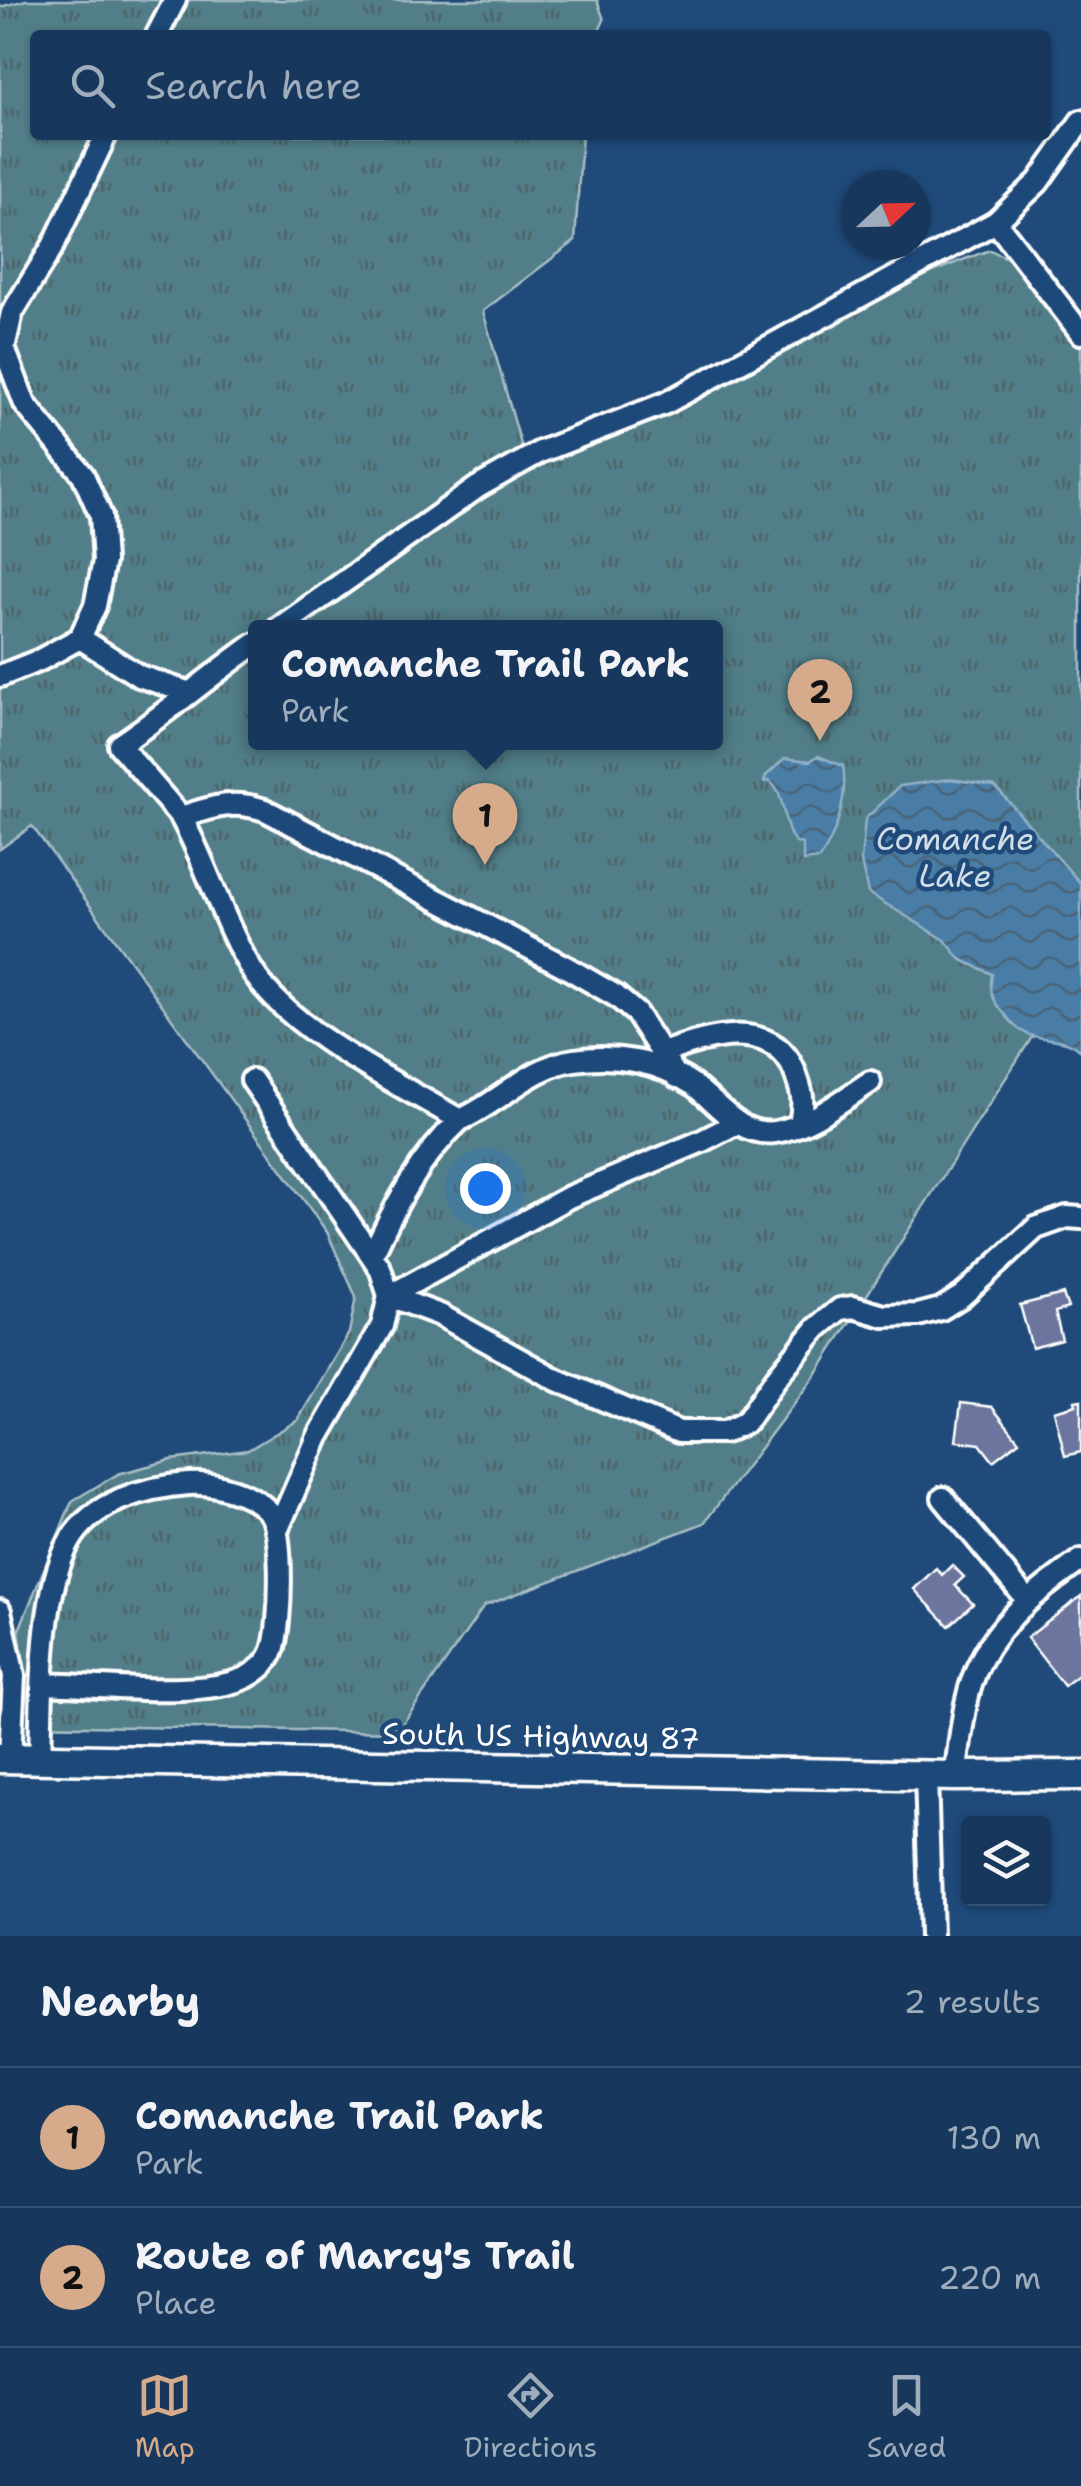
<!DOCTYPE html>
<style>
body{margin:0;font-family:"Shantell Sans",sans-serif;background:#203f62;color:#f1f3f6}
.controls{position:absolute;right:30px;bottom:30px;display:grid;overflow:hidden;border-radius:10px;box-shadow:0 2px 8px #0004}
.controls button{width:90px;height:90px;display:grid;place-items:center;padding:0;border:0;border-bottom:2px solid #365272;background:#17385c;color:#f1f3f6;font:50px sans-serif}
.compass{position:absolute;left:841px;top:170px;width:90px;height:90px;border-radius:50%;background:#17385c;box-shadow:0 2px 8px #0004;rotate:68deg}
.you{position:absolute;left:485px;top:1188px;width:35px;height:35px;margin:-25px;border:8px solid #fff;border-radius:50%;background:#1a73e8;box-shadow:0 0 0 15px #1a73e833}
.badge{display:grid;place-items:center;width:65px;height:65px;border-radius:50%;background:#d6ab8b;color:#111;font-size:32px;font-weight:700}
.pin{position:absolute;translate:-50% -82px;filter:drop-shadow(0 2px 5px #0008)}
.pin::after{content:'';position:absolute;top:52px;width:35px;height:30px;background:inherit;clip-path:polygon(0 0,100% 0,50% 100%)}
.popup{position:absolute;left:248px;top:620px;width:475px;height:130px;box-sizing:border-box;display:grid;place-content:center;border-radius:10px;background:#17385c;filter:drop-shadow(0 2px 8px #0005);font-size:32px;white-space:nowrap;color:#9eacbb}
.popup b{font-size:38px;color:#f1f3f6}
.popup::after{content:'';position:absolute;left:50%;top:100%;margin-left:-20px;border:20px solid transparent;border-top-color:#17385c}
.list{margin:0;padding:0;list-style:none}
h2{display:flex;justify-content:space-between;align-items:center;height:130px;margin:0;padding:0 40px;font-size:42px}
h2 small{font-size:32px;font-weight:400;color:#9eacbb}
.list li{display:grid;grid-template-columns:65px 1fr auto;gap:30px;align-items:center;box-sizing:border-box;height:140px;padding:0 40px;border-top:2px solid #365272}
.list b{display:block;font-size:38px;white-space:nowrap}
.list p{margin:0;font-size:32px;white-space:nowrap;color:#9eacbb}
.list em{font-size:32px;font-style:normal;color:#9eacbb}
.icon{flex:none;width:55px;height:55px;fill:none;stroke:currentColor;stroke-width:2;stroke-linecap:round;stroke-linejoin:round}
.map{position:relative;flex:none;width:1081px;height:1936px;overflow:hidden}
.search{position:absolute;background:#17385c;box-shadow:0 2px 8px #0004;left:30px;right:30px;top:30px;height:110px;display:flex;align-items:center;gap:25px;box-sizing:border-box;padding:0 35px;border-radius:10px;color:#9eacbb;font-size:38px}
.sheet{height:410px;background:#17385c}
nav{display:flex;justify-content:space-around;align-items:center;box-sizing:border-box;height:140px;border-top:2px solid #365272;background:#17385c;font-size:28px;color:#9eacbb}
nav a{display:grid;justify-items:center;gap:5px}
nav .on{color:#d6ab8b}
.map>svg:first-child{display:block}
</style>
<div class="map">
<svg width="1081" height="1936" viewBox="0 0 1081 1936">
<defs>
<pattern id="park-tufts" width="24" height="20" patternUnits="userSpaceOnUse" patternTransform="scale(2.5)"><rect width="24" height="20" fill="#517e88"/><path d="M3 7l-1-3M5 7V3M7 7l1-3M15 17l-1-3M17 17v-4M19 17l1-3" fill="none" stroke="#4e656a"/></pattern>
<pattern id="water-waves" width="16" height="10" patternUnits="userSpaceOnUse" patternTransform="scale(2.5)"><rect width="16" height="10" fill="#487da5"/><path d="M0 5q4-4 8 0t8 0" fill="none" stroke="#4a6478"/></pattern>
</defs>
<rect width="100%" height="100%" fill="#1f4a7a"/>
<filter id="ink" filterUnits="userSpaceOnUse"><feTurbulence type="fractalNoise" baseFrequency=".01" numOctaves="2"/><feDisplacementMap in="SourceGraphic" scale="20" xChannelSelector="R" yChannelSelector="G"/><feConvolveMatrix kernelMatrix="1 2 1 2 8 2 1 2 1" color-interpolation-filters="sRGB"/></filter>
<g filter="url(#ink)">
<path fill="url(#park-tufts)" stroke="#a8bec4" stroke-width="2.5" fill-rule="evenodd" d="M 26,0 L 597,0 L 604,20 L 597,35 L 35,35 L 35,135 L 582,135 L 575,241 L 483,311 L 528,469 C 572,451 619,436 662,414 C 771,358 874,290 990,250 L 1016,262 L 1081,342 L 1081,909 L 1057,998 L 817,1373 L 704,1523 L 484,1606 L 397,1732 L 31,1725 L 19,1630 L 72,1501 L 118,1474 L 171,1460 L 248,1450 L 298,1420 L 349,1333 L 356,1297 L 327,1232 L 32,826 L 0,849 L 0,7 ZM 255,628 L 715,628 L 715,742 L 255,742 Z"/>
<path fill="url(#water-waves)" stroke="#91b1c9" stroke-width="2.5" d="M 818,756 L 843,766 C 848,795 837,836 819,859 L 803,861 L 803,844 L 796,843 C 780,826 788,795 769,781 L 764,782 L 766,776 L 785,758 L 810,761 Z
M 951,779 L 995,786 L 1081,884 L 1081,1051 C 1062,1033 1040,1044 1020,1030 C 1013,1026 1008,1017 1003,1012 C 992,1000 989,990 992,974 L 960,959 L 945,940 L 868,893 L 861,861 L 865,819 L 900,786 Z"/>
<path fill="#6c759d" stroke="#fff" stroke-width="2.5" d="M 1063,1294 L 1068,1308 L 1055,1312 L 1062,1340 L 1032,1348 L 1020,1305 Z
M 1081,1400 L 1081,1452 L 1065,1456 L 1054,1411 L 1076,1405 L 1075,1401 Z
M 961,1403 L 992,1407 L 1019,1441 L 993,1461 L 980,1444 L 956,1441 Z
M 952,1565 L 964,1577 L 955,1585 L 973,1604 L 949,1626 L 914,1589 L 936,1568 L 942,1575 Z
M 1081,1596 L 1081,1673 L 1064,1686 L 1027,1638 Z"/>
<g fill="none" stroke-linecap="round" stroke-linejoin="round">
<defs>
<path id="minor" d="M 157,35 L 175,0
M 996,222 L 1081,333
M 279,628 L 478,487 L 540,452 L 666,403 L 996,222 L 1038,182 L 1081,121
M 80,638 L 139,676 L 187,692
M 255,644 C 208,677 167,713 119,745 L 181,817 C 213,807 232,799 265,810 L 564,966 L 616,996 L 636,1013 L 677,1077
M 0,676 L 40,660 L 80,638 L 95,606 L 104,561 L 101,516 L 83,475 L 25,404 L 4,348 L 12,313 L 53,246 L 106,135
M 181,817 C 208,866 223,924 253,972 C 291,1032 399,1084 460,1120 C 420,1157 394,1207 372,1256
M 663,1053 C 705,1037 771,1017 794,1070 C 802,1090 805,1102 800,1123
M 252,1080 L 380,1268 L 389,1296 L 382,1326 L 318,1437 L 277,1531
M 460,1120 C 499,1103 531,1066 574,1060 C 613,1054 659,1061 692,1084 C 718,1103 739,1137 775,1132 C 809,1127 842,1100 870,1082
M 389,1296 L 440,1315 L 557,1380 L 679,1432 L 725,1432 L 746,1422 L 776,1378 L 817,1328 L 840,1309 L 853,1307 L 884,1316 L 918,1315 L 941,1309 L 962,1296 L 1036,1228 L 1067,1217 L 1081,1218
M 389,1296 L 569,1197 L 702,1141 L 737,1123
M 943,1498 L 1028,1601
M 0,1611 L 14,1676 L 10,1758
M 40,1759 C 42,1699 40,1593 70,1541 C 93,1501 146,1487 189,1484 C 214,1482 256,1493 271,1515 C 284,1534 281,1627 273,1650 C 269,1662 258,1671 247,1677 C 202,1699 96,1685 43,1684
M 926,1775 L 931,1936
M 955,1776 C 961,1738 963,1694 981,1660 C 1003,1617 1043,1587 1081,1560"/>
<path id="major" d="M 0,1758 L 955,1776 L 1081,1775"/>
</defs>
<use href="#minor" stroke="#fff" stroke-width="28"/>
<use href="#major" stroke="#fff" stroke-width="35"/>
<use href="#minor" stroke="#1f4a7a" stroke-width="20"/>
<use href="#major" stroke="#1f4a7a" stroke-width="28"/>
</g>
</g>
<g text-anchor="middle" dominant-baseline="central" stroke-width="9" stroke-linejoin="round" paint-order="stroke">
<g font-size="30" fill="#fff" stroke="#1f4a7a">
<text transform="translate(541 1736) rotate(1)">South US Highway 87</text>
</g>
<g font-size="32" font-style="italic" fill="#d1dee8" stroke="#1f4a7a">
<text x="955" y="838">Comanche<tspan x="955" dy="37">Lake</tspan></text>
</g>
</g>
</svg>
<div class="controls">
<button><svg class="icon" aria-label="layers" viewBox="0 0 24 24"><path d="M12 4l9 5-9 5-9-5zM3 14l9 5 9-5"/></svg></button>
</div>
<svg class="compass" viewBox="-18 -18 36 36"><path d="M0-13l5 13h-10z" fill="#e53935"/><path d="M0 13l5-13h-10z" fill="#9eacbb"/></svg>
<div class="you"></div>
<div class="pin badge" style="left:485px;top:865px">1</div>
<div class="popup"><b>Comanche Trail Park</b>Park</div>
<div class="pin badge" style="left:820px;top:741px">2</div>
<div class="search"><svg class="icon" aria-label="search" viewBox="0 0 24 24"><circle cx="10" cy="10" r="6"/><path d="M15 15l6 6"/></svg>Search here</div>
</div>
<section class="sheet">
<h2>Nearby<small>2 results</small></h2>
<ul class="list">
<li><span class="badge">1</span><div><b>Comanche Trail Park</b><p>Park</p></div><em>130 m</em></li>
<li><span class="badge">2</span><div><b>Route of Marcy's Trail</b><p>Place</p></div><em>220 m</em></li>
</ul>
</section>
<nav>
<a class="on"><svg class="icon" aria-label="map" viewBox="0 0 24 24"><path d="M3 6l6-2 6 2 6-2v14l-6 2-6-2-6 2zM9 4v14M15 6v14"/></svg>Map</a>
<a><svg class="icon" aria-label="directions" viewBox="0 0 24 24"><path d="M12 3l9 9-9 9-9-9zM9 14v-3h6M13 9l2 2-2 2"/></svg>Directions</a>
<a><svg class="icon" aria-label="saved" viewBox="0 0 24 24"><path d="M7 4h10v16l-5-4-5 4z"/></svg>Saved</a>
</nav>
